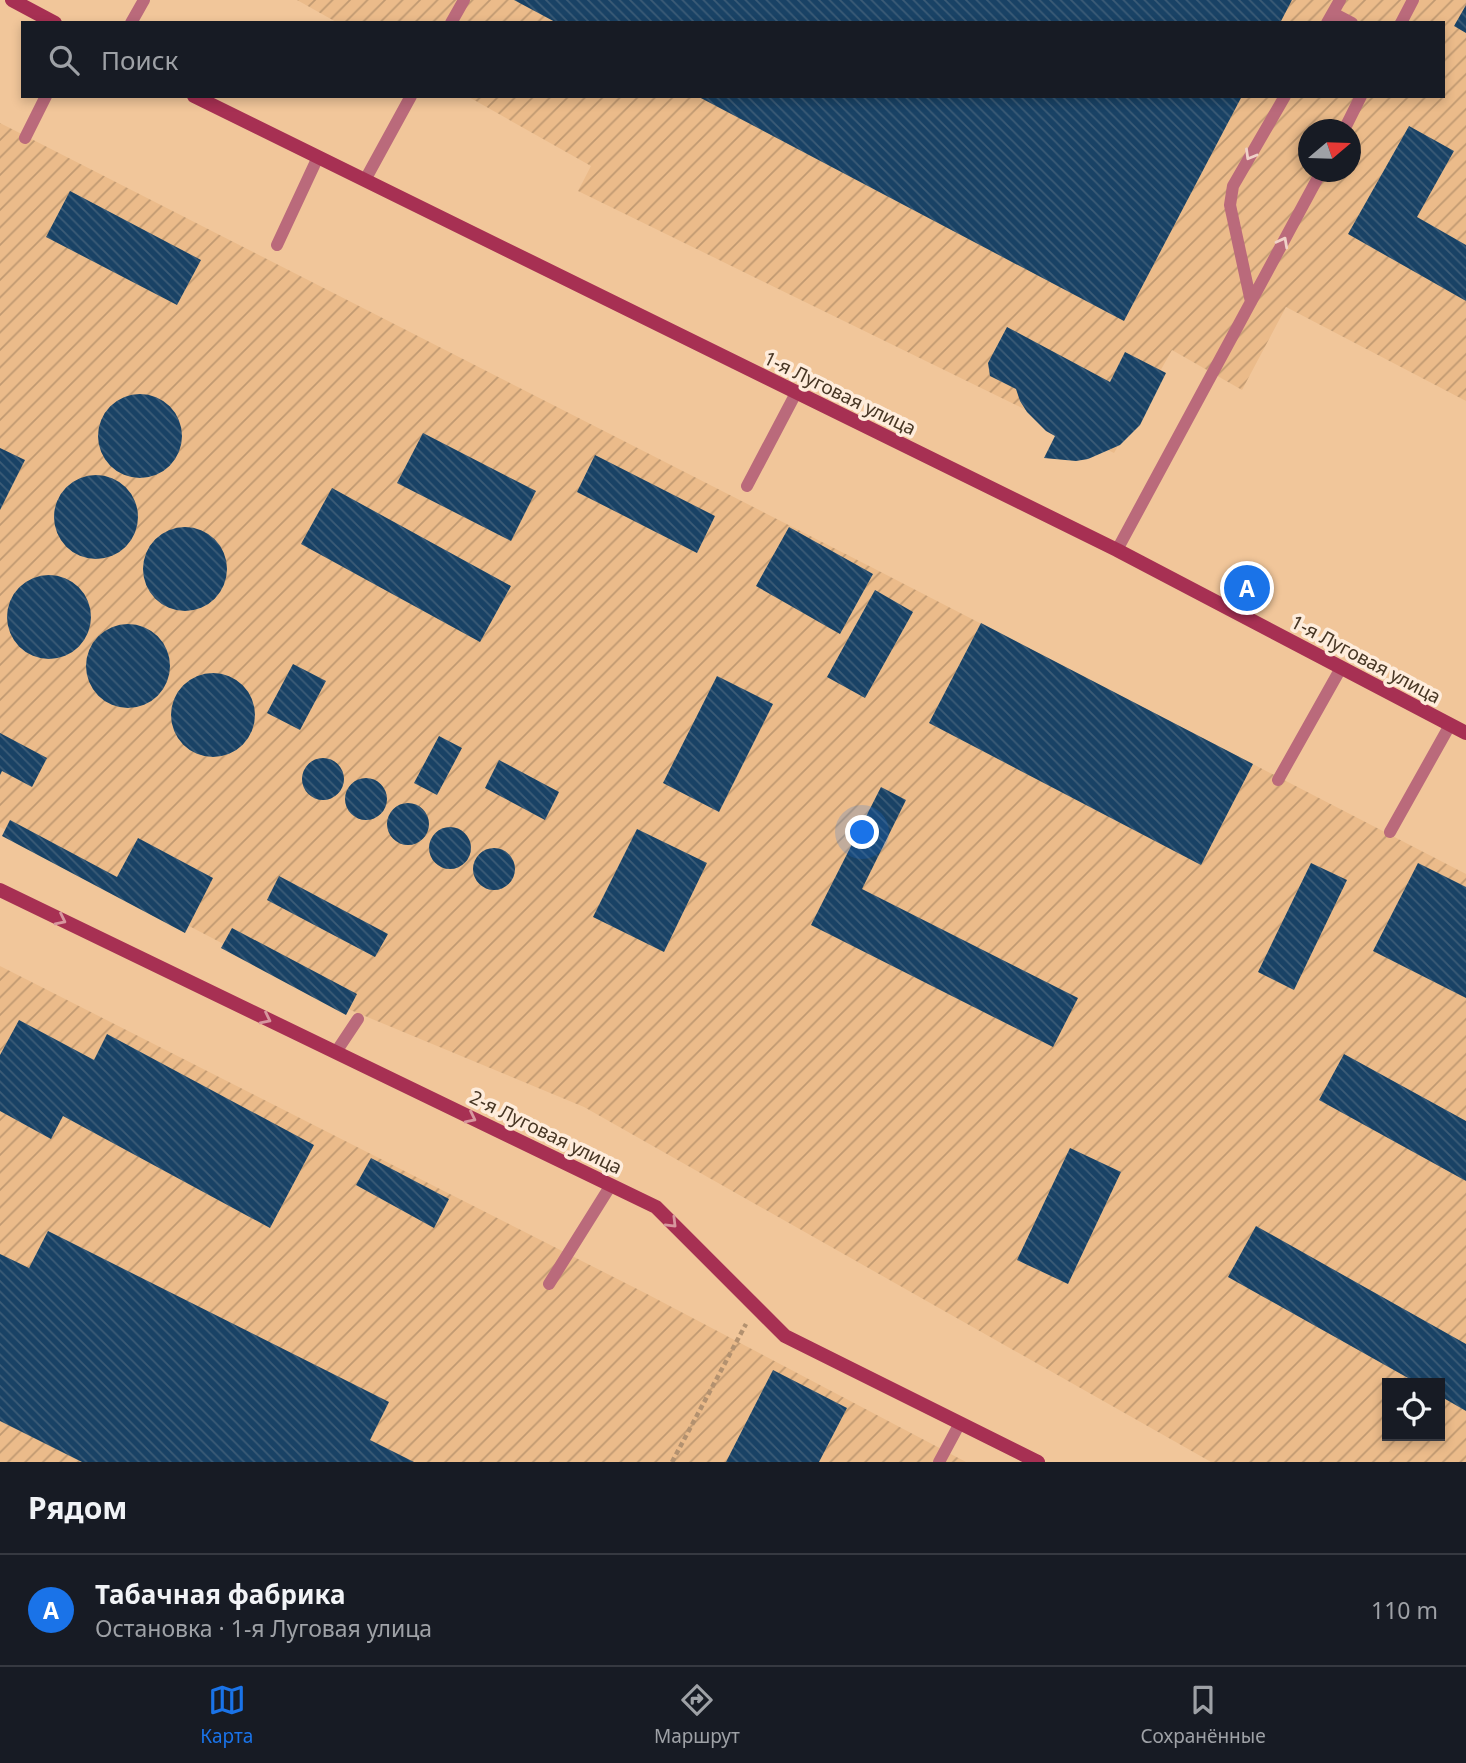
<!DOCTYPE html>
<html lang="ru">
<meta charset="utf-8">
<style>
body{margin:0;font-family:"Noto Sans",sans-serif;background:#242831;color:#f1f3f6}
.controls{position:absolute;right:21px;bottom:21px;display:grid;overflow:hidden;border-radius:0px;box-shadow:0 4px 10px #0003}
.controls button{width:63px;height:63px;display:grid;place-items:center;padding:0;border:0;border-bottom:2px solid #363941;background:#171b24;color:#f1f3f6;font:35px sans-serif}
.compass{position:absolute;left:1298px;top:119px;width:63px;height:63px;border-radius:50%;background:#171b24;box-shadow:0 4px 10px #0003;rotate:71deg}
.you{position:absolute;left:863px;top:833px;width:24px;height:24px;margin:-18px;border:5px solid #fff;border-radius:50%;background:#1a73e8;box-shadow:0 0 0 10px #1a73e833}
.badge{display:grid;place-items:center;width:46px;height:46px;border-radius:50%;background:#1a73e8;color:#fff;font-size:23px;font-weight:700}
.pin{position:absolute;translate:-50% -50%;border:4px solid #fff;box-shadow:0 2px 7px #0006}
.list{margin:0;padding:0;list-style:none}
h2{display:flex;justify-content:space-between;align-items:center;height:91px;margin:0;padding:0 28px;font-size:30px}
h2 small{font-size:23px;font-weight:400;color:#9ea1a6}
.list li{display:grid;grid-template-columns:46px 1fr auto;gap:21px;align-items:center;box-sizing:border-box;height:112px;padding:0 28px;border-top:2px solid #363941}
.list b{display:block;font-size:26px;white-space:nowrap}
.list p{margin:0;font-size:23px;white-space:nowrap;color:#9ea1a6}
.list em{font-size:23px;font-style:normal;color:#9ea1a6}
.icon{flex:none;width:38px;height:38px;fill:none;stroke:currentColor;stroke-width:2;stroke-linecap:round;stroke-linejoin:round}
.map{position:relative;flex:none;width:1466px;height:1462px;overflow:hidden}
.search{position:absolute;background:#171b24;box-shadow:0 4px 10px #0003;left:21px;right:21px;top:21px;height:77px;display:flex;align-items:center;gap:18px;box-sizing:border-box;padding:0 24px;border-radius:0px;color:#9ea1a6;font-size:26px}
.sheet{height:203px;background:#171b24}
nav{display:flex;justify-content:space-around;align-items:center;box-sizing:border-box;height:98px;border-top:2px solid #363941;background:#171b24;font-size:19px;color:#9ea1a6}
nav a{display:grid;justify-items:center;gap:4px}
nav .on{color:#1a73e8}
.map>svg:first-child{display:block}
</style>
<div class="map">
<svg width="1466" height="1462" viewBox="0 0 1466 1462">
<defs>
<pattern id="industrial-furrows" width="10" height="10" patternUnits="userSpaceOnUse" patternTransform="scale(1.75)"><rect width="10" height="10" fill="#ebbb8a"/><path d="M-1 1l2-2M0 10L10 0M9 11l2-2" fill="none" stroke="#c09971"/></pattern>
<pattern id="building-back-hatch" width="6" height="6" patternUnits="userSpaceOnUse" patternTransform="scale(1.75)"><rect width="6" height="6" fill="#194265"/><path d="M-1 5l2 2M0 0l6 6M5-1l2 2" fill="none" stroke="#3c5c77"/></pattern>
</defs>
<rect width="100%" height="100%" fill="#f1c69a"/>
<path fill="url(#industrial-furrows)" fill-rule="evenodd" d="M 297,0 L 1466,0 L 1466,401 L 1286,307 L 1242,390 L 1172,350 L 1114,453 L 578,191 L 591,166 L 467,96 L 1443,96 L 1443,23 L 338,23 ZM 1308,130 L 1350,130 L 1350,172 L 1308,172 Z
M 0,123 L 875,569 L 1466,874 L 1466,1462 L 1211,1462 L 584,1107 L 348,1009 L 0,827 ZM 1387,1383 L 1440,1383 L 1440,1436 L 1387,1436 Z
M 0,966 L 647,1294 L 966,1462 L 0,1462 Z"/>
<path fill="url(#building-back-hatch)" d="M 514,0 L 1292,0 L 1280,23 L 557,23 Z
M 1466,5 L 1466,33 L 1454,26 Z
M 697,96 L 1242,96 L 1124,321 Z
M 1409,126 L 1454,151 L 1417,217 L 1466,245 L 1466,301 L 1348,234 Z
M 70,191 L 201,260 L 177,305 L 46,237 Z
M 1007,327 L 1110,382 L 1125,352 L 1166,373 L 1140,425 L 1120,445 L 1088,459 L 1076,461 L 1044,458 L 1055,436 L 1046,431 L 1027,412 L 1020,401 L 1016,389 L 990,376 L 988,363 Z
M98 436a42 42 0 1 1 84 0a42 42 0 1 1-84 0Z
M 423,433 L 536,491 L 511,541 L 397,483 Z
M 0,448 L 25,460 L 0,510 Z
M 595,455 L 715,516 L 697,553 L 577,492 Z
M54 517a42 42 0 1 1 84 0a42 42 0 1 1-84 0Z
M 332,488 L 511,586 L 480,642 L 301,544 Z
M 789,527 L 873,574 L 840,634 L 756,586 Z
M143 569a42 42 0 1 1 84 0a42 42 0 1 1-84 0Z
M7 617a42 42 0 1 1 84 0a42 42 0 1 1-84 0Z
M 875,590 L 913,612 L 865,698 L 827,677 Z
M 981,623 L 1253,764 L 1201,865 L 929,723 Z
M86 666a42 42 0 1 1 84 0a42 42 0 1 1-84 0Z
M 293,664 L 326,681 L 300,730 L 267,713 Z
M171 715a42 42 0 1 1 84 0a42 42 0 1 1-84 0Z
M 717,676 L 773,704 L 719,812 L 663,783 Z
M 0,733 L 47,758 L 32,787 L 2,771 L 0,775 Z
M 439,736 L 462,748 L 437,795 L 414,783 Z
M302 779a21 21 0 1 1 42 0a21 21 0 1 1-42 0Z
M 499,760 L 559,792 L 545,820 L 485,788 Z
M345 799a21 21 0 1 1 42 0a21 21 0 1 1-42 0Z
M 881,787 L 906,800 L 862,889 L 1078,998 L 1053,1047 L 811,925 Z
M387 824a21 21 0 1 1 42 0a21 21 0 1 1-42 0Z
M 10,820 L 117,877 L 138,838 L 213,878 L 185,933 L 2,836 Z
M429 848a21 21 0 1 1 42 0a21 21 0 1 1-42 0Z
M 637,829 L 707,863 L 664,952 L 593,917 Z
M473 869a21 21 0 1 1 42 0a21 21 0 1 1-42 0Z
M 1311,863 L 1347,880 L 1294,990 L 1258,972 Z
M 1418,863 L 1466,887 L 1466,998 L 1373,951 Z
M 279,876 L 388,934 L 375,957 L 267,900 Z
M 232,928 L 357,994 L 346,1015 L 221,948 Z
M 19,1020 L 94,1060 L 107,1034 L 314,1145 L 270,1228 L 63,1116 L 51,1139 L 0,1111 L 0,1055 Z
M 1344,1054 L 1466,1121 L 1466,1181 L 1319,1100 Z
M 1070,1148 L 1121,1172 L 1068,1284 L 1017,1260 Z
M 371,1158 L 449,1199 L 434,1228 L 356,1185 Z
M 1256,1226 L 1466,1344 L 1466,1411 L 1440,1396 L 1440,1383 L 1417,1383 L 1228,1277 Z
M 48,1231 L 389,1402 L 370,1440 L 414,1462 L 82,1462 L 0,1421 L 0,1254 L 29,1268 Z
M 773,1370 L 847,1408 L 819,1462 L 726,1462 Z"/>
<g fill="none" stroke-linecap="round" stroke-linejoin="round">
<path stroke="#b3916f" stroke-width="4.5" stroke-dasharray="5 3.5" stroke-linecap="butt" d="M 672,1462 L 746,1324"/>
<path stroke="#ba6a7b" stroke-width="12" d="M 1333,13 L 1352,23
M 131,23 L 144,0
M 451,23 L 464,0
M 1327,23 L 1340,0
M 1401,23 L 1413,0
M 1344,130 L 1361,96
M 25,138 L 46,96
M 365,180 L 411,96
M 277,245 L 318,157
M 1251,302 L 1230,205 L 1233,186 L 1285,96
M 747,486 L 796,393
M 1117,550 L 1321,172
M 1278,780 L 1341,668
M 1390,832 L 1450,725
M 336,1052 L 358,1019
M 549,1284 L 611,1185
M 939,1462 L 960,1423"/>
<path stroke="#a73053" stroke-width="14" d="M 12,0 L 55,23
M 194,96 L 1117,550 L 1466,733
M 0,890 L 656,1207 L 785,1336 L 1038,1462"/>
</g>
<defs><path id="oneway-chevron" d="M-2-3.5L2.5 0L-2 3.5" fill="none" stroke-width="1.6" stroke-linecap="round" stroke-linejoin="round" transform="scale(1.75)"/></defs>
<g stroke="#f0d2c8">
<use href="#oneway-chevron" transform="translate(1250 155) rotate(120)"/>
<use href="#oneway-chevron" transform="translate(1283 242) rotate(-62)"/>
</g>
<g stroke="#d7979e">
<use href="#oneway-chevron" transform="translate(61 920) rotate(26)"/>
<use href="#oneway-chevron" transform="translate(266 1019) rotate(26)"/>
<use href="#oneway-chevron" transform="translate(471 1118) rotate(26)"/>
<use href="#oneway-chevron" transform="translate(672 1223) rotate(45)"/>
</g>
<g text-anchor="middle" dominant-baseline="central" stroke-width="7" stroke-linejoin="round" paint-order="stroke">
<g font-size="19" fill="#473624" stroke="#feecdb">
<text transform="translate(840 393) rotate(26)">1-я Луговая улица</text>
<text transform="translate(1366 659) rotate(28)">1-я Луговая улица</text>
<text transform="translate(546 1132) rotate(26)">2-я Луговая улица</text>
</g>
</g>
</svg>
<div class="controls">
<button><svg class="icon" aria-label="locate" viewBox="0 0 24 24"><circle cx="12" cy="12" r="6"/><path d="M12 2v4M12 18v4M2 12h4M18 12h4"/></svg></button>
</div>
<svg class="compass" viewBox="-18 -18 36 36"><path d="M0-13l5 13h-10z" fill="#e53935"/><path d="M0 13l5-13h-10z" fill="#9ea1a6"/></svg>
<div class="you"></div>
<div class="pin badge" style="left:1247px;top:588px">A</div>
<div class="search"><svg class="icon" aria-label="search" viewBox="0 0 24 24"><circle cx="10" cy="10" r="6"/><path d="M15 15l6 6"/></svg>Поиск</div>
</div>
<section class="sheet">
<h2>Рядом<small></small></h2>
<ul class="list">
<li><span class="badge">A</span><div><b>Табачная фабрика</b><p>Остановка · 1-я Луговая улица</p></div><em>110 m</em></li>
</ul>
</section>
<nav>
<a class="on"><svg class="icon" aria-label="map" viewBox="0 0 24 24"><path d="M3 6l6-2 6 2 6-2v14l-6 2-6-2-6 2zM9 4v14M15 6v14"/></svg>Карта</a>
<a><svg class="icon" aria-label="directions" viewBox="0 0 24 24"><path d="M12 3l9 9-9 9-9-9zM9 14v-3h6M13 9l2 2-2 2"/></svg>Маршрут</a>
<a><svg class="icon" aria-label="saved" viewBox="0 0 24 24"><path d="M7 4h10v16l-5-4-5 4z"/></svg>Сохранённые</a>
</nav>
